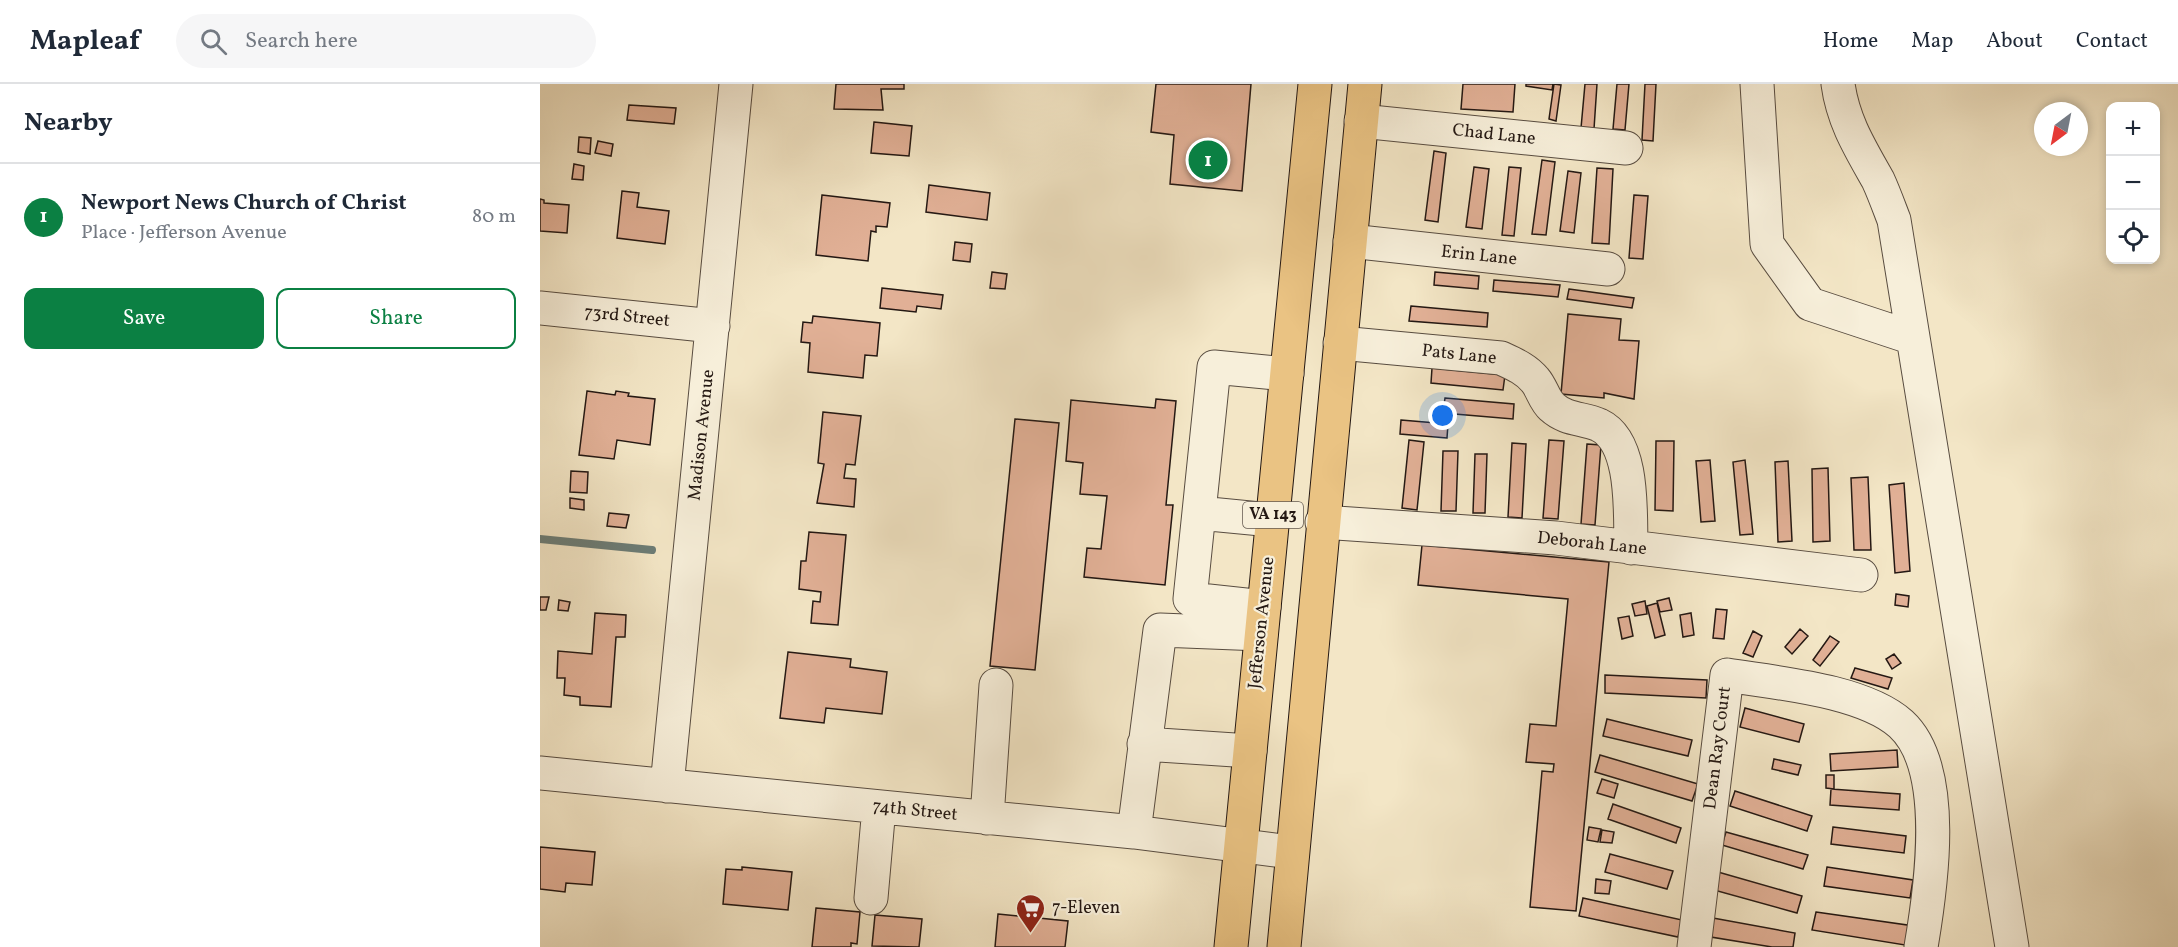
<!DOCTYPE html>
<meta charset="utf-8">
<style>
body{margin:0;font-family:Vollkorn,serif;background:#f6f6f7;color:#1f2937}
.controls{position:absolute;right:18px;top:18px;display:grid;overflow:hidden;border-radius:12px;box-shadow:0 3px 9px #0003}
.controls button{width:54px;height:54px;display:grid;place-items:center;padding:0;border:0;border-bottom:2px solid #e0e1e3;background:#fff;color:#1f2937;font:30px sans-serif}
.compass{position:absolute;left:1494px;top:18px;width:54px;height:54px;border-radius:50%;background:#fff;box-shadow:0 3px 9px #0003;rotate:212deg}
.you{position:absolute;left:903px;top:332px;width:21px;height:21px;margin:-15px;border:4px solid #fff;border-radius:50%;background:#1a73e8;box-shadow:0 0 0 9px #1a73e833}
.badge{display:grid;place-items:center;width:39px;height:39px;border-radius:50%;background:#0b8043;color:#fff;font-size:20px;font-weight:700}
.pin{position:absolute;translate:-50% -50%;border:3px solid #fff;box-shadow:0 2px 6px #0006}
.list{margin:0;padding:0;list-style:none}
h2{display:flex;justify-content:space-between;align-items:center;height:78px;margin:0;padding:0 24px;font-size:26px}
h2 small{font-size:20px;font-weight:400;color:#747a83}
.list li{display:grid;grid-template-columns:39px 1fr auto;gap:18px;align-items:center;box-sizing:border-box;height:108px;padding:0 24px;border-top:2px solid #e0e1e3}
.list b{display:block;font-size:22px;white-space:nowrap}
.list p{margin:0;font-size:20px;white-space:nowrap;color:#747a83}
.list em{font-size:20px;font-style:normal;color:#747a83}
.actions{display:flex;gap:12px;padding:18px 24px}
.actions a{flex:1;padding:14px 0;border:2px solid #0b8043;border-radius:12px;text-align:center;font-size:21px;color:#0b8043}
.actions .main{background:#0b8043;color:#fff}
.icon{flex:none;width:33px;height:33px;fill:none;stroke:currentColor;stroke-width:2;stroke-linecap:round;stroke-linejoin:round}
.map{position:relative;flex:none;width:1638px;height:863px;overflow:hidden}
header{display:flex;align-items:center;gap:36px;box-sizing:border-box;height:84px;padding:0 30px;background:#fff;border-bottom:2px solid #e0e1e3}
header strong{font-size:28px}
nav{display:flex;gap:33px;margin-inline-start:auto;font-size:21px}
.search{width:420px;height:54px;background:#f6f6f7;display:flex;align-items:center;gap:15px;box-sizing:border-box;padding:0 21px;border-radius:33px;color:#747a83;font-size:22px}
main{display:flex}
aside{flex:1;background:#fff}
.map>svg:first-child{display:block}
</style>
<header>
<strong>Mapleaf</strong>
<div class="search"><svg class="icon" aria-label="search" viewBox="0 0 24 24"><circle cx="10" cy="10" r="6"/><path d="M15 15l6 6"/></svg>Search here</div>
<nav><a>Home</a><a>Map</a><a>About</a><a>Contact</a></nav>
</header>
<main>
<aside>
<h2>Nearby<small></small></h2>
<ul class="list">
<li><span class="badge">1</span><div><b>Newport News Church of Christ</b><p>Place · Jefferson Avenue</p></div><em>80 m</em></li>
</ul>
<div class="actions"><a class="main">Save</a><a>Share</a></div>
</aside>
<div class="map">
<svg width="1638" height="863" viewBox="0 0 1638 863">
<rect width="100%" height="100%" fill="#f3e6c6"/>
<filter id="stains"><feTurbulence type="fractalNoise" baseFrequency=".00333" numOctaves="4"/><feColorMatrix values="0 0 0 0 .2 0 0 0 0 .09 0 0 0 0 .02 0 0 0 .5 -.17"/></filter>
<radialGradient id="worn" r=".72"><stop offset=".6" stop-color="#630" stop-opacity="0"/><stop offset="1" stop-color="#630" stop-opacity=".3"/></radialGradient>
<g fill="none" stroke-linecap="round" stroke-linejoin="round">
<path stroke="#6b7c76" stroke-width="8" d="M 0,455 L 112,466"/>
</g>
<path fill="#e1b096" stroke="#241813" stroke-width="1.5" d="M 296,0 L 364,0 L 364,5 L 341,5 L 343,26 L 294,25 Z
M 616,0 L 711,0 L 702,107 L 630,100 L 634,51 L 611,48 Z
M 923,0 L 975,0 L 973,28 L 921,25 Z
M 986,0 L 1013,0 L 1012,6 L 986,2 Z
M 1014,0 L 1021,1 L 1016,37 L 1009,35 Z
M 1045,0 L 1057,0 L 1054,45 L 1041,44 Z
M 1077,0 L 1089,0 L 1085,46 L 1073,45 Z
M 1105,0 L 1116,0 L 1113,57 L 1102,56 Z
M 89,21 L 136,24 L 134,40 L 87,36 Z
M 334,38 L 372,42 L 369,72 L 331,69 Z
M 39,53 L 51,54 L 50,70 L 38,68 Z
M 58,57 L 73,60 L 71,72 L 55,69 Z
M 894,67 L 906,69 L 898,138 L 885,136 Z
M 1002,76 L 1015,78 L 1006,151 L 992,150 Z
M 34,80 L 44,82 L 43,96 L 32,95 Z
M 934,83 L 949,85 L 942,145 L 926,143 Z
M 969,83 L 981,84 L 974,152 L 962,151 Z
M 1057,84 L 1073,85 L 1069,160 L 1052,159 Z
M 1028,87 L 1041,89 L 1034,149 L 1020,147 Z
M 389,101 L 450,109 L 447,136 L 386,128 Z
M 82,107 L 99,109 L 97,123 L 129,127 L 125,160 L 77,154 Z
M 282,111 L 350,119 L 347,143 L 336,142 L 336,148 L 331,147 L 328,177 L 276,171 Z
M 1094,111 L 1108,112 L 1103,175 L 1089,174 Z
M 0,115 L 4,116 L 4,119 L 29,121 L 27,149 L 0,147 Z
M 415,158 L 432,160 L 430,178 L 413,176 Z
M 452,188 L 467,190 L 465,205 L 450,204 Z
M 895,188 L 939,192 L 938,205 L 894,201 Z
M 954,196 L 1020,201 L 1018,213 L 953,207 Z
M 342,204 L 403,211 L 401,225 L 377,222 L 376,228 L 340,224 Z
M 1029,205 L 1094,214 L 1092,224 L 1027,215 Z
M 871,222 L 948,229 L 947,243 L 869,237 Z
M 1028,230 L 1081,235 L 1079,256 L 1099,257 L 1094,315 L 1064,309 L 1064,314 L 1021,310 Z
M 273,232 L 340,239 L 337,272 L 325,271 L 323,294 L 268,288 L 270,259 L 261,258 L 263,238 L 272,239 Z
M 892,284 L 965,291 L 963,306 L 891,299 Z
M 47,307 L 75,311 L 76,307 L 89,309 L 88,312 L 115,315 L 110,361 L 77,356 L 74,375 L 39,371 Z
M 905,314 L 974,320 L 973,335 L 903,329 Z
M 616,315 L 636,317 L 626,421 L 633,421 L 625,501 L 544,493 L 547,464 L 561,465 L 567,412 L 540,410 L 543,379 L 526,377 L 531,316 L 615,324 Z
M 283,328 L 321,332 L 315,381 L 306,380 L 304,394 L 316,395 L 314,423 L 277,419 L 284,380 L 278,379 Z
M 475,335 L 519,339 L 495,586 L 450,582 Z
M 861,336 L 908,340 L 907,354 L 860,350 Z
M 869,356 L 884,358 L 877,426 L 862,424 Z
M 1009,356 L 1024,357 L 1018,435 L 1003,434 Z
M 1116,357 L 1134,357 L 1133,427 L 1115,426 Z
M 972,359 L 986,360 L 982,434 L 968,433 Z
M 1047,360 L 1061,361 L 1055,441 L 1041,440 Z
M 903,367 L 918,367 L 916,427 L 901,427 Z
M 935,370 L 947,370 L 945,429 L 933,429 Z
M 1170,376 L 1175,437 L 1161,438 L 1156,377 Z
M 1205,376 L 1213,450 L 1200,451 L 1193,378 Z
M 1248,377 L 1252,457 L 1238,458 L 1235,378 Z
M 1288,384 L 1290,457 L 1273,458 L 1272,385 Z
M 31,387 L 48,388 L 47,409 L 30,408 Z
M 1328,393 L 1331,466 L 1314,466 L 1311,394 Z
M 1364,399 L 1370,487 L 1355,489 L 1349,401 Z
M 30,414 L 44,416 L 44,426 L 30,424 Z
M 69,429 L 89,431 L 86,444 L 67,442 Z
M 269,448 L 306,451 L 298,541 L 271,539 L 273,517 L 280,518 L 281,508 L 259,505 L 261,477 L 266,477 Z
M 882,461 L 1069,478 L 1036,827 L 990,823 L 1002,687 L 1013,688 L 1014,680 L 986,678 L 990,640 L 1016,642 L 1028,515 L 878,501 Z
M 1356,510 L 1369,512 L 1368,523 L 1355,521 Z
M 0,513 L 9,513 L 6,526 L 0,526 Z
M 1129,514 L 1132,526 L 1120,528 L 1117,517 Z
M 19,516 L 30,518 L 28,527 L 18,526 Z
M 1105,517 L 1107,530 L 1095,532 L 1092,520 Z
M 1117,519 L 1125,551 L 1115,554 L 1107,522 Z
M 1176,525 L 1187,526 L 1184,555 L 1173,554 Z
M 55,529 L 86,531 L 85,553 L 76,553 L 71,623 L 40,621 L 40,613 L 24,611 L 25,594 L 17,594 L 18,567 L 52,570 Z
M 1151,529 L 1154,551 L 1143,553 L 1140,531 Z
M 1089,532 L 1093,552 L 1082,555 L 1078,534 Z
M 1260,545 L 1268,552 L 1252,570 L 1245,563 Z
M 1213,547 L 1222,552 L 1213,573 L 1203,569 Z
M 1290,552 L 1299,558 L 1280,582 L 1273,576 Z
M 248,568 L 311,575 L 310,583 L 347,588 L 342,630 L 286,624 L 284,639 L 240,634 Z
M 1354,570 L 1361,579 L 1352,585 L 1346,575 Z
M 1315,584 L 1352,594 L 1348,605 L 1311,594 Z
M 1065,591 L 1167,596 L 1166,614 L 1065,609 Z
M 1205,624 L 1264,640 L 1259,658 L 1200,643 Z
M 1067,635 L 1152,656 L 1148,672 L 1063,652 Z
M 1357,666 L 1358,683 L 1291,687 L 1290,670 Z
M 1060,671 L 1158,700 L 1152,717 L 1055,688 Z
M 1234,675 L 1261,681 L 1258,691 L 1232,685 Z
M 1286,691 L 1294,691 L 1294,705 L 1286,704 Z
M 1062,695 L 1078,700 L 1074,714 L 1057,709 Z
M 1291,705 L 1360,710 L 1359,726 L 1290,721 Z
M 1195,707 L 1272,732 L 1267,747 L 1190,722 Z
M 1073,720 L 1141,744 L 1136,759 L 1068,735 Z
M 1049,743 L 1061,745 L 1058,758 L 1047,756 Z
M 1293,743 L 1366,752 L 1364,769 L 1291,760 Z
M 1062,746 L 1074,748 L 1072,759 L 1060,758 Z
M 1186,748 L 1268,771 L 1263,785 L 1182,761 Z
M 0,763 L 55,768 L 52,801 L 26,799 L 25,808 L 0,805 Z
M 1070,770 L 1133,787 L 1127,805 L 1065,788 Z
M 202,783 L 252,788 L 248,826 L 183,820 L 186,785 L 202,786 Z
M 1287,783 L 1373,796 L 1370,814 L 1284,802 Z
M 1178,788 L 1262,812 L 1257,829 L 1174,806 Z
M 1056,795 L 1071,797 L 1069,810 L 1055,809 Z
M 1043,814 L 1142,836 L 1138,853 L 1039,832 Z
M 276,824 L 320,828 L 317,860 L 311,859 L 311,863 L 272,863 Z
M 1276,828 L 1374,842 L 1371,862 L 1272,846 Z
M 458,830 L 528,837 L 525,863 L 455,863 Z
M 335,831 L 382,835 L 379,863 L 332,862 Z
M 1173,834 L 1255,849 L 1253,863 L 1232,863 L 1171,853 Z"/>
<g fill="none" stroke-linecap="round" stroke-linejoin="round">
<defs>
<path id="minor" d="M 1217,0 L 1227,160 L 1270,220 L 1373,254
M 1298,0 C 1303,37 1320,64 1338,96 C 1344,109 1349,123 1354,136 L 1472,863
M 821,37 L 1086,64
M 810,157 L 1068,185
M 0,224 L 173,242
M 800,259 L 961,274 C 974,280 986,285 995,296 C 1002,304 1004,316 1012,323 C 1026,336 1043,334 1059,341 C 1095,358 1090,430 1091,464
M 659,429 L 732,436
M 782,438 L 1016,454 L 1321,491
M 724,523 L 650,515 L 674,283 L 747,290
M 604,660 L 710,667
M 0,689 L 594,748 L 751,768
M 127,702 L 196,0
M 447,734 L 456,601
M 594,748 L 620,546 L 721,550
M 331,814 L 339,723
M 1154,863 L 1187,591 C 1236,599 1323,606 1361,640 C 1409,684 1391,804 1381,863"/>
<path id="major" d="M 691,863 L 775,0
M 744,863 L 825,0"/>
</defs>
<use href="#minor" stroke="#584c40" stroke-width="35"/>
<use href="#major" stroke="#241813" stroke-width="35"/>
<use href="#minor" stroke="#f7efda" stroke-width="33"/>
<use href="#major" stroke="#eac383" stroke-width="33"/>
</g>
<defs>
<symbol id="supermarket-pin" viewBox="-11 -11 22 30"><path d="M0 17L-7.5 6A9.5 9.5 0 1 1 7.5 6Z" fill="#8f2418" stroke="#f7efda"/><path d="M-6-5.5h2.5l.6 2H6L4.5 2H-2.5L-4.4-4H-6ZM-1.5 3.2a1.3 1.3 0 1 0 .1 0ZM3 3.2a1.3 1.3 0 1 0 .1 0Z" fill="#fff"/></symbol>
</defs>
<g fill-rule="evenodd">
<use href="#supermarket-pin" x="474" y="808" width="33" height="45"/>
</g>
<g text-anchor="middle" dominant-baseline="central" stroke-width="4.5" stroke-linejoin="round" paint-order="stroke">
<rect fill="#f7efda" stroke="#63584f" stroke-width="1.5" x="703" y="418" width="60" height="26" rx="4.5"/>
<g font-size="16" font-weight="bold" fill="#241813">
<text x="733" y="431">VA 143</text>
</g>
<g font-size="18" fill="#241813" stroke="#f7efda">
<text transform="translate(954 51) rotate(6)">Chad Lane</text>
<text transform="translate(939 172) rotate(6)">Erin Lane</text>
<text transform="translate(87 233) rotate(6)">73rd Street</text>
<text transform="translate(919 271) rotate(6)">Pats Lane</text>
<text transform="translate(162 351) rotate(-84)">Madison Avenue</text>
<text transform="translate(1052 460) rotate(6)">Deborah Lane</text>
<text transform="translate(722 539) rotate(-84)">Jefferson Avenue</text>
<text transform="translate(1178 664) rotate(-83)">Dean Ray Court</text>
<text transform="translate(375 727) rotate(6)">74th Street</text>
</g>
<g font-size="18" fill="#241813" stroke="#f7efda" text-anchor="start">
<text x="512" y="824">7-Eleven</text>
</g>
</g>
<rect width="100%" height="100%" filter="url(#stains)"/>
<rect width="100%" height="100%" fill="url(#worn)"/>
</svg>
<div class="controls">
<button>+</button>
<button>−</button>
<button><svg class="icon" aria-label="locate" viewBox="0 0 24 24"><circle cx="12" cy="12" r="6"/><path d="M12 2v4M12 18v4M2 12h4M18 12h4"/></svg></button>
</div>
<svg class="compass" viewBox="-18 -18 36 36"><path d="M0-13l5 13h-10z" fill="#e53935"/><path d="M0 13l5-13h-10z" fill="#747a83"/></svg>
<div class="you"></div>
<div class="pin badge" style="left:668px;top:76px">1</div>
</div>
</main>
